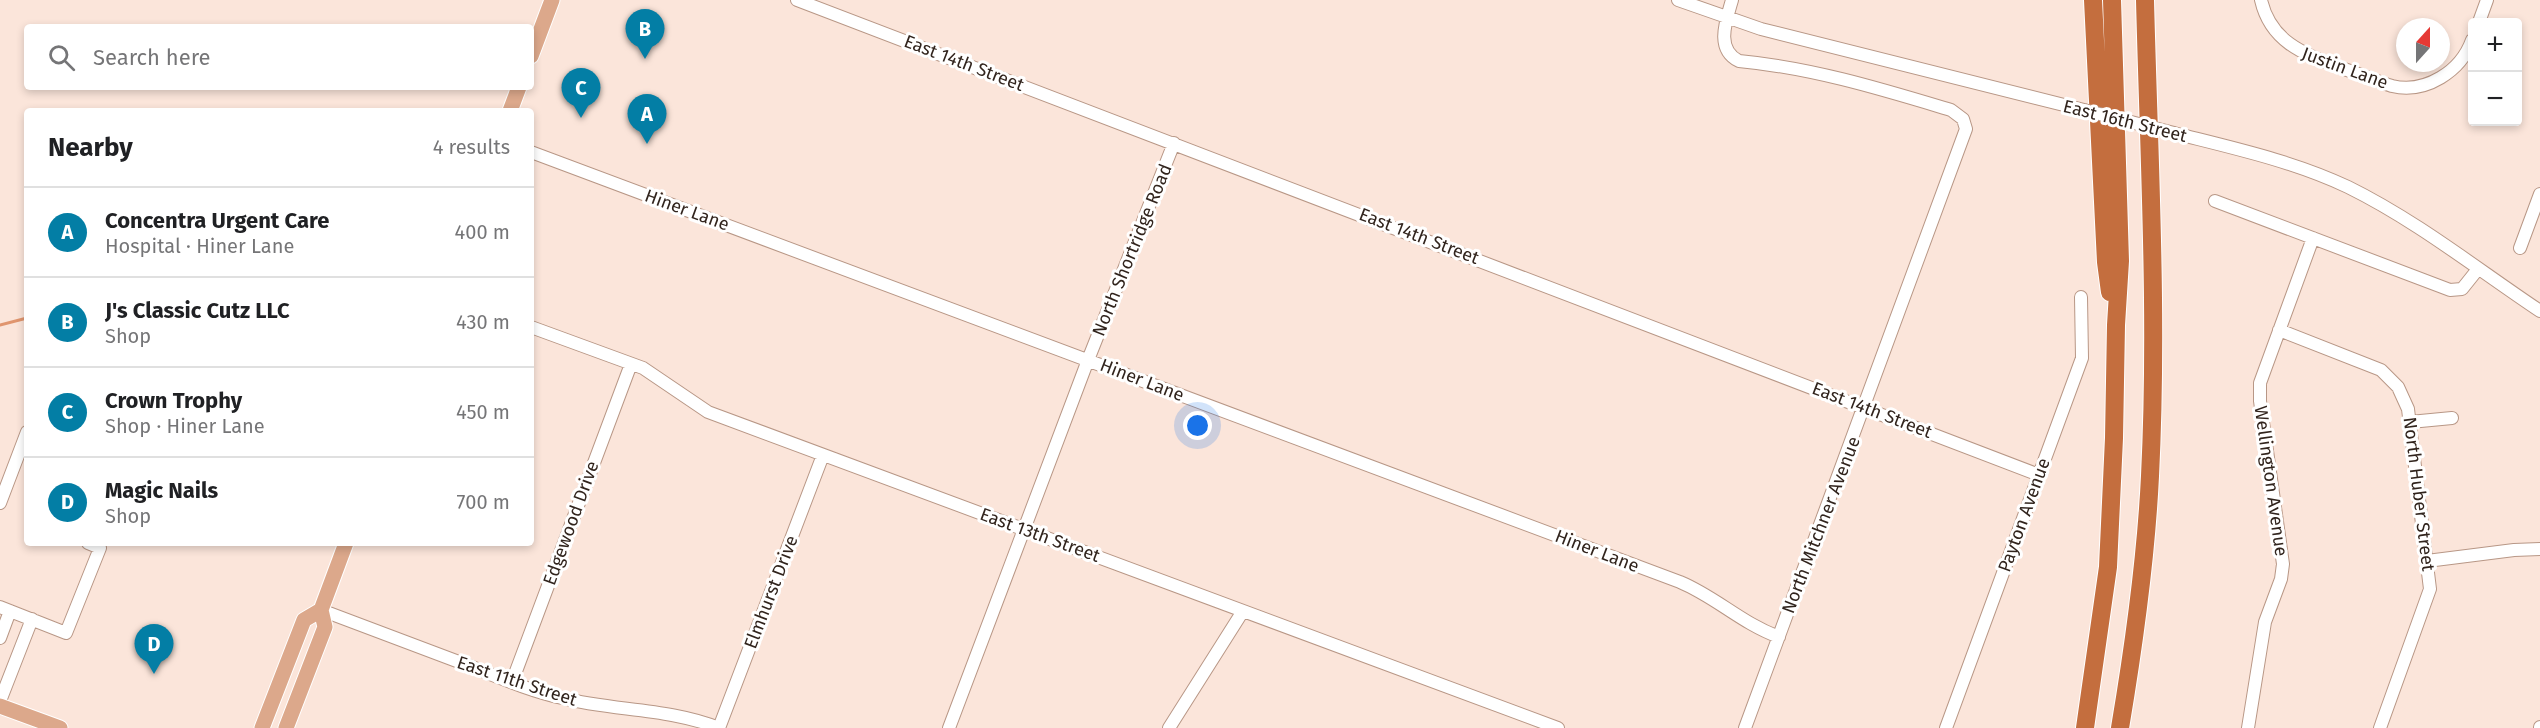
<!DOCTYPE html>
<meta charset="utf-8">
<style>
body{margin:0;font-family:"Fira Sans",sans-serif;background:#f6f6f6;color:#202124}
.controls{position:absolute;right:18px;top:18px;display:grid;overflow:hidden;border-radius:6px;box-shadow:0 3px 9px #0003}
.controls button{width:54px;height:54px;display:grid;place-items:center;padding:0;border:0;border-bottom:2px solid #e0e0e0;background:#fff;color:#202124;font:30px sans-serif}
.compass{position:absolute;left:2396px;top:18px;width:54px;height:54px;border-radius:50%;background:#fff;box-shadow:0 3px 9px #0003;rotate:21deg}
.you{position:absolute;left:1198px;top:426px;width:21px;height:21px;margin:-15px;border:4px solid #fff;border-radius:50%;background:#1a73e8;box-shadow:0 0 0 9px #1a73e833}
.badge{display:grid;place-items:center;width:39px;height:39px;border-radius:50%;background:#037ea5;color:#fff;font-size:20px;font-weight:700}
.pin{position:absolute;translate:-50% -50px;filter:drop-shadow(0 2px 3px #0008)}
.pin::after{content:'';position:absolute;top:32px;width:21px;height:18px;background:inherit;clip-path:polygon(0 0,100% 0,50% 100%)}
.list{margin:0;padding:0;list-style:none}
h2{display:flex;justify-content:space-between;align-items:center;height:78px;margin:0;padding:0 24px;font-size:26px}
h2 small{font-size:20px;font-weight:400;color:#757577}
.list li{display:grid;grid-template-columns:39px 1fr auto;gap:18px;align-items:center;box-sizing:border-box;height:90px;padding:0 24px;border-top:2px solid #e0e0e0}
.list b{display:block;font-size:22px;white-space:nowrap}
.list p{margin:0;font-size:20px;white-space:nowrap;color:#757577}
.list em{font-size:20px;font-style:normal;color:#757577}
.icon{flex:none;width:33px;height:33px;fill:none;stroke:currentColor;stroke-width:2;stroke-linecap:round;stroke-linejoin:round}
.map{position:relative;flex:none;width:2540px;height:728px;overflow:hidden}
.search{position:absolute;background:#fff;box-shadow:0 3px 9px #0003;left:24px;top:24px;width:510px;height:66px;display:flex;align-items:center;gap:15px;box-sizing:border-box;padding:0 21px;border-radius:6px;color:#757577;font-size:22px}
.panel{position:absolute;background:#fff;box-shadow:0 3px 9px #0003;left:24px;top:108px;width:510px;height:438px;border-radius:6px}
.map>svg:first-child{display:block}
</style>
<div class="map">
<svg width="2540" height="728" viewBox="0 0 2540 728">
<rect width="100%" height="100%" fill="#fbe5da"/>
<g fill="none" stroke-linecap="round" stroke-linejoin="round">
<path stroke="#e0956e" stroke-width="3" d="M 0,325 L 27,318"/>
<defs>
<path id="minor" d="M 797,0 L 2039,475
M 1678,0 L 1761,29 L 2084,110
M 1732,0 C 1726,21 1715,49 1739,61 C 1813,68 1881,89 1951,110 L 1963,119 L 1966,129 L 1745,728
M 2261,0 C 2271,44 2307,55 2344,69 C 2360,74 2376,81 2392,86 C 2426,94 2461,71 2472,40
M 2479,22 L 2487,0
M 2174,133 C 2233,148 2293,161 2348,187 C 2417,221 2477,269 2540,311
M 531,152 L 1680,582 C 1716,597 1741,623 1779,637
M 2215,201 L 2450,290 L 2462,289 L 2478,269
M 2520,248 L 2540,194
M 531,327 L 643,368 L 708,412 L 1558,728
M 2279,330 L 2381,370 L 2398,387 L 2408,409 L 2430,589 L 2380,728
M 2410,422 L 2452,418
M 0,503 L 27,432
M 2427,561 L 2514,550 L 2540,549
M 0,607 L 66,633 L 100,548 L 88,543
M 321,610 C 370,628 418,647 467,665 C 498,677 530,691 562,698 C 614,711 669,708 719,728
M 0,638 L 10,611
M 512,682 L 631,364
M 0,701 L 32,619
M 719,728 L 823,455
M 949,728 L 1088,360 L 1174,143
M 1169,728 L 1243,611
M 1946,728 L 2082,358 L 2081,297
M 2248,728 L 2265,622 L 2281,579 L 2283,564 L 2260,401 L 2260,383 L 2313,238
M 2540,728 L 2540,727"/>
<path id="major" d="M 531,56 L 552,0
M 510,111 L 519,87
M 0,706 L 60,728
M 262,728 L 304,620 L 321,610
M 286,728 L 325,627 L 321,610 L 346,543"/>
<path id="highway" d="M 2093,0 L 2106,262 L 2110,292
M 2085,728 L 2108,567 L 2114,438 L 2116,325 L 2120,261 L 2112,0
M 2120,728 C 2134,645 2146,560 2150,476 C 2158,318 2149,158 2145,0"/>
</defs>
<use href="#minor" stroke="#b89786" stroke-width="14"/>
<use href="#major" stroke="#fff" stroke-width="17"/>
<use href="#highway" stroke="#fff" stroke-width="20"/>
<use href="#minor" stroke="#fff" stroke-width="12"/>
<use href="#major" stroke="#dca88b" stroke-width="15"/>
<use href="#highway" stroke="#c46e3e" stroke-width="18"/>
<defs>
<path id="minor-bridge" d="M 2084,110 L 2174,133"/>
</defs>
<use href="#minor-bridge" stroke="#b89786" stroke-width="14" stroke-linecap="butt"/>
<use href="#minor-bridge" stroke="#fff" stroke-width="12"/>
</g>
<g text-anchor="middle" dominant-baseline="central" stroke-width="6" stroke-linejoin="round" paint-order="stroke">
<g font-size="18" fill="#31241d" stroke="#fff">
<text transform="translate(964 63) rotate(21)">East 14th Street</text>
<text transform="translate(2345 68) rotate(20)">Justin Lane</text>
<text transform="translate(2125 121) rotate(14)">East 16th Street</text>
<text transform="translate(687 210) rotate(20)">Hiner Lane</text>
<text transform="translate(1419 236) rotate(21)">East 14th Street</text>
<text transform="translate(1132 250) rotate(-68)">North Shortridge Road</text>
<text transform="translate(1142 380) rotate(21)">Hiner Lane</text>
<text transform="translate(1872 410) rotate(21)">East 14th Street</text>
<text transform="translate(2271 481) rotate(82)">Wellington Avenue</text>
<text transform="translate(2419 494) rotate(83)">North Huber Street</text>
<text transform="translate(2024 515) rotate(-70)">Payton Avenue</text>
<text transform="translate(571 523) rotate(-70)">Edgewood Drive</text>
<text transform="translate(1821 525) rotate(-69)">North Mitchner Avenue</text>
<text transform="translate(1040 535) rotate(20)">East 13th Street</text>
<text transform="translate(1597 551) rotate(21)">Hiner Lane</text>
<text transform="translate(771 592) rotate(-69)">Elmhurst Drive</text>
<text transform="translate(517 681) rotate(18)">East 11th Street</text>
</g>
</g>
</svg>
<div class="controls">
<button>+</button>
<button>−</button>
</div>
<svg class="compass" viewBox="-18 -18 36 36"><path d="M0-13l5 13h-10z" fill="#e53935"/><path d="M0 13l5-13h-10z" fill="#757577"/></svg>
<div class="you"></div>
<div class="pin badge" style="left:647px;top:144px">A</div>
<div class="pin badge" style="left:645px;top:59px">B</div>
<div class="pin badge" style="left:581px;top:118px">C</div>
<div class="pin badge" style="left:154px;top:674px">D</div>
<div class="search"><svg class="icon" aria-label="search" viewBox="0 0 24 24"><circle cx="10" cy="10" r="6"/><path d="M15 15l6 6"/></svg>Search here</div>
<section class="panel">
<h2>Nearby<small>4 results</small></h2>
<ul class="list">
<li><span class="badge">A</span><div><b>Concentra Urgent Care</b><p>Hospital · Hiner Lane</p></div><em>400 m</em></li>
<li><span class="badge">B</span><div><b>J's Classic Cutz LLC</b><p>Shop</p></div><em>430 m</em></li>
<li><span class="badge">C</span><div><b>Crown Trophy</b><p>Shop · Hiner Lane</p></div><em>450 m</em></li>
<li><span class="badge">D</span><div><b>Magic Nails</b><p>Shop</p></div><em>700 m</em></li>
</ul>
</section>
</div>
